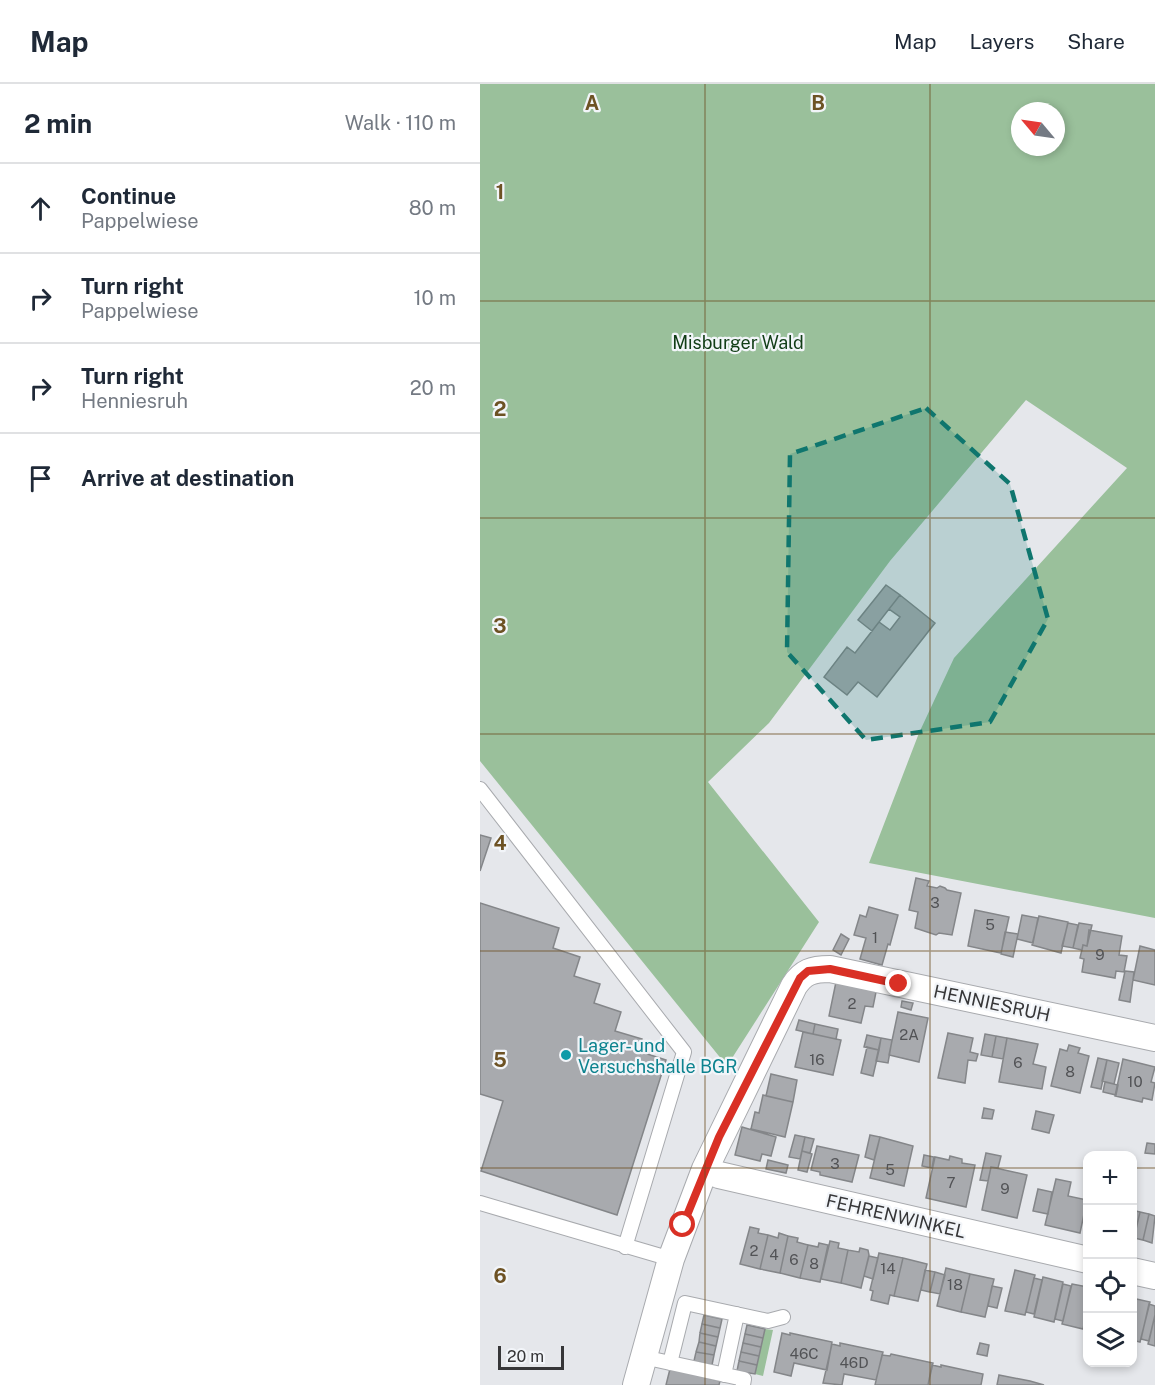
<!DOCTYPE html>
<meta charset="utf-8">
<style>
body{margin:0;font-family:"Public Sans",sans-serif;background:#f2f2f3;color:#1f2937}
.controls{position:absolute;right:18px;bottom:18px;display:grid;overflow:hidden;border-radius:12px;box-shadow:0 3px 9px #0003}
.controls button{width:54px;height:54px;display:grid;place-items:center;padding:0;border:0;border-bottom:2px solid #e0e1e3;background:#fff;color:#1f2937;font:30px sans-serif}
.compass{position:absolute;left:531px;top:18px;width:54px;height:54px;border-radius:50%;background:#fff;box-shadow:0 3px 9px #0003;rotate:299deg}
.scale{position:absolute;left:18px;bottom:15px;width:66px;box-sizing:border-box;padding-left:6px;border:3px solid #363638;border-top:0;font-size:16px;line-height:21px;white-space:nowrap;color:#363638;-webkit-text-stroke:4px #f2f5f9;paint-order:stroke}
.stop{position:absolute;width:18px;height:18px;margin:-14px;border:4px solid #d93025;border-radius:50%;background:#fff}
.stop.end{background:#d93025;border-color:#fff;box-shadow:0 2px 6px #0008}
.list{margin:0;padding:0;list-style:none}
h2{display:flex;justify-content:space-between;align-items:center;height:78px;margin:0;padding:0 24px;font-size:26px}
h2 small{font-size:20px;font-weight:400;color:#747a83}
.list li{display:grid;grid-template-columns:39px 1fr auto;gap:18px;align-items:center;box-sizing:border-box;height:90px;padding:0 24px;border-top:2px solid #e0e1e3}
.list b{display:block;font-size:22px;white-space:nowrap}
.list p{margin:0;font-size:20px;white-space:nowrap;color:#747a83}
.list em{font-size:20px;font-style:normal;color:#747a83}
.icon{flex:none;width:33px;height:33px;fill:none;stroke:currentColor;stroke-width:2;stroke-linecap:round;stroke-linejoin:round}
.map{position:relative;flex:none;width:675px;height:1301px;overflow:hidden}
header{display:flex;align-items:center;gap:36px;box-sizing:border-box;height:84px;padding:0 30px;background:#fff;border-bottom:2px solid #e0e1e3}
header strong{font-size:28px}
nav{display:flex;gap:33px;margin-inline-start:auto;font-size:21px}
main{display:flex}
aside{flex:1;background:#fff}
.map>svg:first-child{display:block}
</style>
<header>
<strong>Map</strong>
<nav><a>Map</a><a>Layers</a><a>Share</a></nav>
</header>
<main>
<aside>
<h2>2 min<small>Walk · 110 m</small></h2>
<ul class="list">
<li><svg class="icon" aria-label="ahead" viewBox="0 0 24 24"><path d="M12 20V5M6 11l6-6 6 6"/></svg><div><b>Continue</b><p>Pappelwiese</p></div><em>80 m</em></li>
<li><svg class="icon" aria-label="right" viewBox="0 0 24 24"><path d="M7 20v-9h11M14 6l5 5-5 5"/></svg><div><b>Turn right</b><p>Pappelwiese</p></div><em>10 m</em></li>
<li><svg class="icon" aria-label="right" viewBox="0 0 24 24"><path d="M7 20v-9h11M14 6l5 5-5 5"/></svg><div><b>Turn right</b><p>Henniesruh</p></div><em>20 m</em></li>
<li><svg class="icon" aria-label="arrive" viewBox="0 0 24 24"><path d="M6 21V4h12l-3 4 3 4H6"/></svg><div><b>Arrive at destination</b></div></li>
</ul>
</aside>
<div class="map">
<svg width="675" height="1301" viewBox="0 0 675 1301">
<rect width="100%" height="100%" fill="#e5e7eb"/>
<path fill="#9ac09b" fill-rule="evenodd" d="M 0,0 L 675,0 L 675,834 L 389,779 L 439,649 L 474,574 L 647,384 L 546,316 L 410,477 L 289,639 L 228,698 L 339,838 L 247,982 L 0,677 ZM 540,27 L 576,27 L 576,63 L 540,63 Z
M 285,1245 L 293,1246 L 283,1292 L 275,1290 Z"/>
<path fill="#a8aaae" stroke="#848689" stroke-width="1.5" d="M 406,501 L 420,511 L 392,547 L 378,536 Z
M 420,511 L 455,539 L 397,613 L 378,598 L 367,611 L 344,593 L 367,563 L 375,569 L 399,538 L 410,546 L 420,533 L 409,525 Z
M 0,751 L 11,754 L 0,787 Z
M 436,794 L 449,797 L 447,802 L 457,804 L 460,802 L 465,804 L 467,806 L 481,809 L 472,851 L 459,849 L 456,851 L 435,844 L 438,828 L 429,826 Z
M 0,819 L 79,844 L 73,864 L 100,873 L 94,892 L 120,900 L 114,919 L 141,928 L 135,947 L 162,955 L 158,967 L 186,976 L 137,1131 L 1,1087 L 23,1017 L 0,1010 Z
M 389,823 L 418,831 L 410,861 L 408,860 L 402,881 L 380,875 L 386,854 L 374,851 L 380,831 L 386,833 Z
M 495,826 L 529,833 L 521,869 L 488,862 Z
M 542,831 L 558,834 L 553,859 L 537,855 Z
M 559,832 L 588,838 L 581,869 L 552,861 Z
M 588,839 L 598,841 L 593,864 L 582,862 Z
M 599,839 L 612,841 L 607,862 L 603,861 L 602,866 L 593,864 Z
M 609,846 L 642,852 L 639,871 L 647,872 L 644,888 L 636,887 L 635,894 L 602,888 L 604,875 L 600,874 L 603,861 L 607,862 Z
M 525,848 L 538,850 L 533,873 L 521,870 Z
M 361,850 L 369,855 L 361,871 L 353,866 Z
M 660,862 L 675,866 L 675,901 L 653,896 Z
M 645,887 L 654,888 L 650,918 L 639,916 Z
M 356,898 L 396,908 L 393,923 L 385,922 L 381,939 L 349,932 Z
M 422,917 L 433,919 L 431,926 L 421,923 Z
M 418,928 L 448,934 L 439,978 L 409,971 Z
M 319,936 L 335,940 L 333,950 L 316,946 Z
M 335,940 L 358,945 L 356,955 L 333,950 Z
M 323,948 L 361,956 L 353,991 L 315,983 Z
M 468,949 L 493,954 L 490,968 L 498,970 L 496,977 L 488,976 L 485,999 L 458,994 Z
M 505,950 L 516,952 L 512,973 L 501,971 Z
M 387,951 L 401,954 L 399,966 L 384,963 Z
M 516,952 L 527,954 L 523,975 L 512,973 Z
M 401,954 L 412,956 L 408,979 L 396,977 Z
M 527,954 L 558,960 L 553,980 L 566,983 L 562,1005 L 519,998 Z
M 589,961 L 600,964 L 598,969 L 609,972 L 600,1009 L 571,1002 L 580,965 L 587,967 Z
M 387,963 L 399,966 L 393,992 L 381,989 Z
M 618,974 L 627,976 L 621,1005 L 611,1003 Z
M 643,975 L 675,983 L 671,998 L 675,999 L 672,1016 L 663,1014 L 662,1018 L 635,1012 Z
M 627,976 L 639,979 L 634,1000 L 622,997 Z
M 291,990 L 317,996 L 313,1018 L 286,1012 Z
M 625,998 L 638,1001 L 636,1011 L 623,1008 Z
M 283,1011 L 313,1018 L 305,1053 L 271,1045 L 275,1028 L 279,1029 Z
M 504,1024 L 514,1026 L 512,1035 L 502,1034 Z
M 556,1027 L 574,1031 L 569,1049 L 552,1045 Z
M 262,1043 L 296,1053 L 291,1072 L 282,1070 L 280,1077 L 255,1071 Z
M 315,1051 L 325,1053 L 320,1075 L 309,1073 Z
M 390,1051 L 400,1053 L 394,1076 L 385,1073 Z
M 325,1053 L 334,1055 L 330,1069 L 322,1067 Z
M 400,1053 L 433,1062 L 424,1102 L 390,1094 Z
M 667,1059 L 675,1060 L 675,1070 L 665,1069 Z
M 337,1062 L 379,1071 L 372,1098 L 340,1091 L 340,1088 L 331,1086 Z
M 322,1067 L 332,1070 L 327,1088 L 318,1086 Z
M 506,1069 L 521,1072 L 518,1084 L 511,1083 L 508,1097 L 500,1096 Z
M 444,1071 L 454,1073 L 452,1084 L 442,1082 Z
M 470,1072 L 482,1075 L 482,1079 L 495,1081 L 486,1123 L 446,1114 L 455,1073 L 469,1076 Z
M 288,1076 L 308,1081 L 306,1089 L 286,1085 Z
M 511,1083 L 547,1091 L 537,1134 L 502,1126 Z
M 576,1095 L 591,1098 L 588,1112 L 607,1116 L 600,1149 L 565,1141 Z
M 558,1105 L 572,1108 L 568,1130 L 553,1127 Z
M 652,1126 L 660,1128 L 654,1154 L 652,1154 Z
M 660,1128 L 669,1130 L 663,1156 L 654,1154 Z
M 669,1130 L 675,1132 L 672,1159 L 663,1156 Z
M 270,1143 L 279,1145 L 278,1149 L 288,1151 L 280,1185 L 260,1180 Z
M 299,1149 L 308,1152 L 300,1189 L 280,1185 L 288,1151 L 298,1154 Z
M 308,1152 L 318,1154 L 317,1158 L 328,1161 L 320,1194 L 300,1189 Z
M 350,1157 L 359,1159 L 358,1164 L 368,1166 L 361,1199 L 341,1195 Z
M 339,1159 L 348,1161 L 340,1198 L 320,1194 L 328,1161 L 338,1163 Z
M 380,1164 L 388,1166 L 389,1171 L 381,1204 L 361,1199 L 368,1166 L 379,1168 Z
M 399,1169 L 423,1174 L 414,1212 L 410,1211 L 408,1220 L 391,1216 L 393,1207 L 390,1206 Z
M 389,1172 L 398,1174 L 393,1195 L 384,1192 Z
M 423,1174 L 447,1180 L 438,1217 L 414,1212 Z
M 466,1184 L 490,1190 L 481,1228 L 457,1222 Z
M 445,1186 L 455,1188 L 450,1208 L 441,1206 Z
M 535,1186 L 555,1191 L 545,1231 L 525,1227 Z
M 455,1188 L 465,1191 L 460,1210 L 450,1208 Z
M 490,1190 L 514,1195 L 505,1233 L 481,1228 Z
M 563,1193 L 583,1198 L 574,1238 L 554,1233 Z
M 554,1194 L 562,1196 L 554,1230 L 546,1228 Z
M 583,1200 L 591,1202 L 583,1237 L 575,1235 Z
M 592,1200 L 608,1203 L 608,1225 L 603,1245 L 582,1240 Z
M 512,1202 L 522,1204 L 517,1224 L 508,1222 Z
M 652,1214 L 670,1218 L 660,1258 L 652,1256 Z
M 669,1220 L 675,1222 L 675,1231 L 669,1257 L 661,1255 Z
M 224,1231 L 242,1235 L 240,1244 L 222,1240 Z
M 675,1231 L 675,1262 L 668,1260 Z
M 222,1240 L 240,1244 L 238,1253 L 220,1249 Z
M 267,1241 L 285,1245 L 283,1254 L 265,1250 Z
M 220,1249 L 238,1253 L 236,1262 L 219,1258 Z
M 302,1249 L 310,1251 L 310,1249 L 352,1258 L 347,1286 L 314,1279 L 311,1292 L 294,1288 Z
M 265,1250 L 283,1254 L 281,1263 L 263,1259 Z
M 219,1258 L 236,1262 L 234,1271 L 216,1268 Z
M 263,1259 L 281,1263 L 279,1272 L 261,1268 Z
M 360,1259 L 403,1268 L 396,1296 L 364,1290 L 362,1301 L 343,1299 L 352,1260 L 360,1262 Z
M 500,1259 L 509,1261 L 507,1272 L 497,1270 Z
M 216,1268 L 234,1271 L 232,1281 L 214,1277 Z
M 261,1268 L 279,1272 L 277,1281 L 259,1277 Z
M 411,1270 L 453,1279 L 448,1301 L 395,1301 L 402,1271 L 410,1272 Z
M 259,1277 L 277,1281 L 275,1290 L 257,1287 Z
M 452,1281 L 461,1283 L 461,1281 L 503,1290 L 501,1301 L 448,1301 Z
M 190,1285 L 240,1297 L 239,1301 L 186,1301 Z
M 519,1291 L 550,1297 L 564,1301 L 517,1301 Z"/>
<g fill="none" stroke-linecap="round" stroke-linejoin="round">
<defs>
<path id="service" d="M 0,705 L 204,968 L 145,1163
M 0,1119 L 191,1175
M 163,1273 L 264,1295 L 263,1301
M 190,1279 L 205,1219 L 288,1237 L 303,1233
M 244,1291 L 257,1230"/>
<path id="minor" d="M 225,1085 L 239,1091 L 608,1176
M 652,1187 L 675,1192
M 156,1301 L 191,1175 L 225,1085 L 314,902 C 323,888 332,885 350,885 L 675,954"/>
</defs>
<use href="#service" stroke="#a8aaae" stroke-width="16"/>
<use href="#minor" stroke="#a8aaae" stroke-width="28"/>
<use href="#service" stroke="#fff" stroke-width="14"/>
<use href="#minor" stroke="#fff" stroke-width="26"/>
</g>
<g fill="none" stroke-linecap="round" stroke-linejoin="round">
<path stroke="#d93025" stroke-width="8" d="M 203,1141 L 239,1053 L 320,894 L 328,887 L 350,885 L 419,900"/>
</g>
<path fill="#0f766e" fill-opacity="0.2" stroke="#0f766e" stroke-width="4.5" stroke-dasharray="12 8" stroke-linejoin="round" d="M 446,324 L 530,400 L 568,535 L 510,638 L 386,656 L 307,568 L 310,370 Z"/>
<path fill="none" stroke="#6d5224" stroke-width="1.5" stroke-opacity="0.55" d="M 225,0 L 225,1301M 450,0 L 450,1301M 0,217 L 675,217M 0,434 L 675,434M 0,650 L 675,650M 0,867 L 675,867M 0,1084 L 608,1084M 652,1084 L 675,1084"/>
<circle fill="#0f9aa8" stroke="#f2f5f9" stroke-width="2" cx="86" cy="971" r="6"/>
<g text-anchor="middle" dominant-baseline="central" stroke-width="4.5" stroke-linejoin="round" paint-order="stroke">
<g font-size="15" fill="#525356">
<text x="455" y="818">3</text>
<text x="510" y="840">5</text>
<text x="395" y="853">1</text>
<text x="620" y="870">9</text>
<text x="372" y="919">2</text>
<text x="429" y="950">2A</text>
<text x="337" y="975">16</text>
<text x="538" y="978">6</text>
<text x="590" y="987">8</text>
<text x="655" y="997">10</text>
<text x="355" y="1079">3</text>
<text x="410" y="1085">5</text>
<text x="471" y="1098">7</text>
<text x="525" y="1104">9</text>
<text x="274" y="1166">2</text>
<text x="294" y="1170">4</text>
<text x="314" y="1175">6</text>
<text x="334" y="1179">8</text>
<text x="408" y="1184">14</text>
<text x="475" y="1200">18</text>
<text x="324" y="1269">46C</text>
<text x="374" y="1278">46D</text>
</g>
<g font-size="18" fill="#113d16" stroke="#f2f5f9">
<text x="258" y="258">Misburger Wald</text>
</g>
<g font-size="18" fill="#363638" stroke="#f2f5f9">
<text transform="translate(512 919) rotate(12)">HENNIESRUH</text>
<text transform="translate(416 1132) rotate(13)">FEHRENWINKEL</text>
</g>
<g font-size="18" fill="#0d838f" stroke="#f2f5f9" text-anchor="start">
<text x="98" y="961">Lager- und<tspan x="98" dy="21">Versuchshalle BGR</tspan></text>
</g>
</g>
<g font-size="20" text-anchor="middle" font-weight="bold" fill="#6d5224" stroke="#f2f5f9" stroke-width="4.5" stroke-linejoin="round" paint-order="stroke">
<text x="112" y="26">A</text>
<text x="338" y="26">B</text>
<text x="20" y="115">1</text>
<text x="20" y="332">2</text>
<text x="20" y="549">3</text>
<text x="20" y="766">4</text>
<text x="20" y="983">5</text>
<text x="20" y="1199">6</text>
</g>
</svg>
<div class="controls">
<button>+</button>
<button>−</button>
<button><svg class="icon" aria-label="locate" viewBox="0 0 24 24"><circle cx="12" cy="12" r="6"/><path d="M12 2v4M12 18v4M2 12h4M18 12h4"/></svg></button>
<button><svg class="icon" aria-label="layers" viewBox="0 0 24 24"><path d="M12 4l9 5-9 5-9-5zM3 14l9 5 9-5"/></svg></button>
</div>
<svg class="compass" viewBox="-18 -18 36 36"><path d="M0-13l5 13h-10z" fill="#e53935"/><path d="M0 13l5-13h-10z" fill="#747a83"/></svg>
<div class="scale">20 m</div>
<div class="stop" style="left:203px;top:1141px"></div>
<div class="stop end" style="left:419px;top:900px"></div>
</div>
</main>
